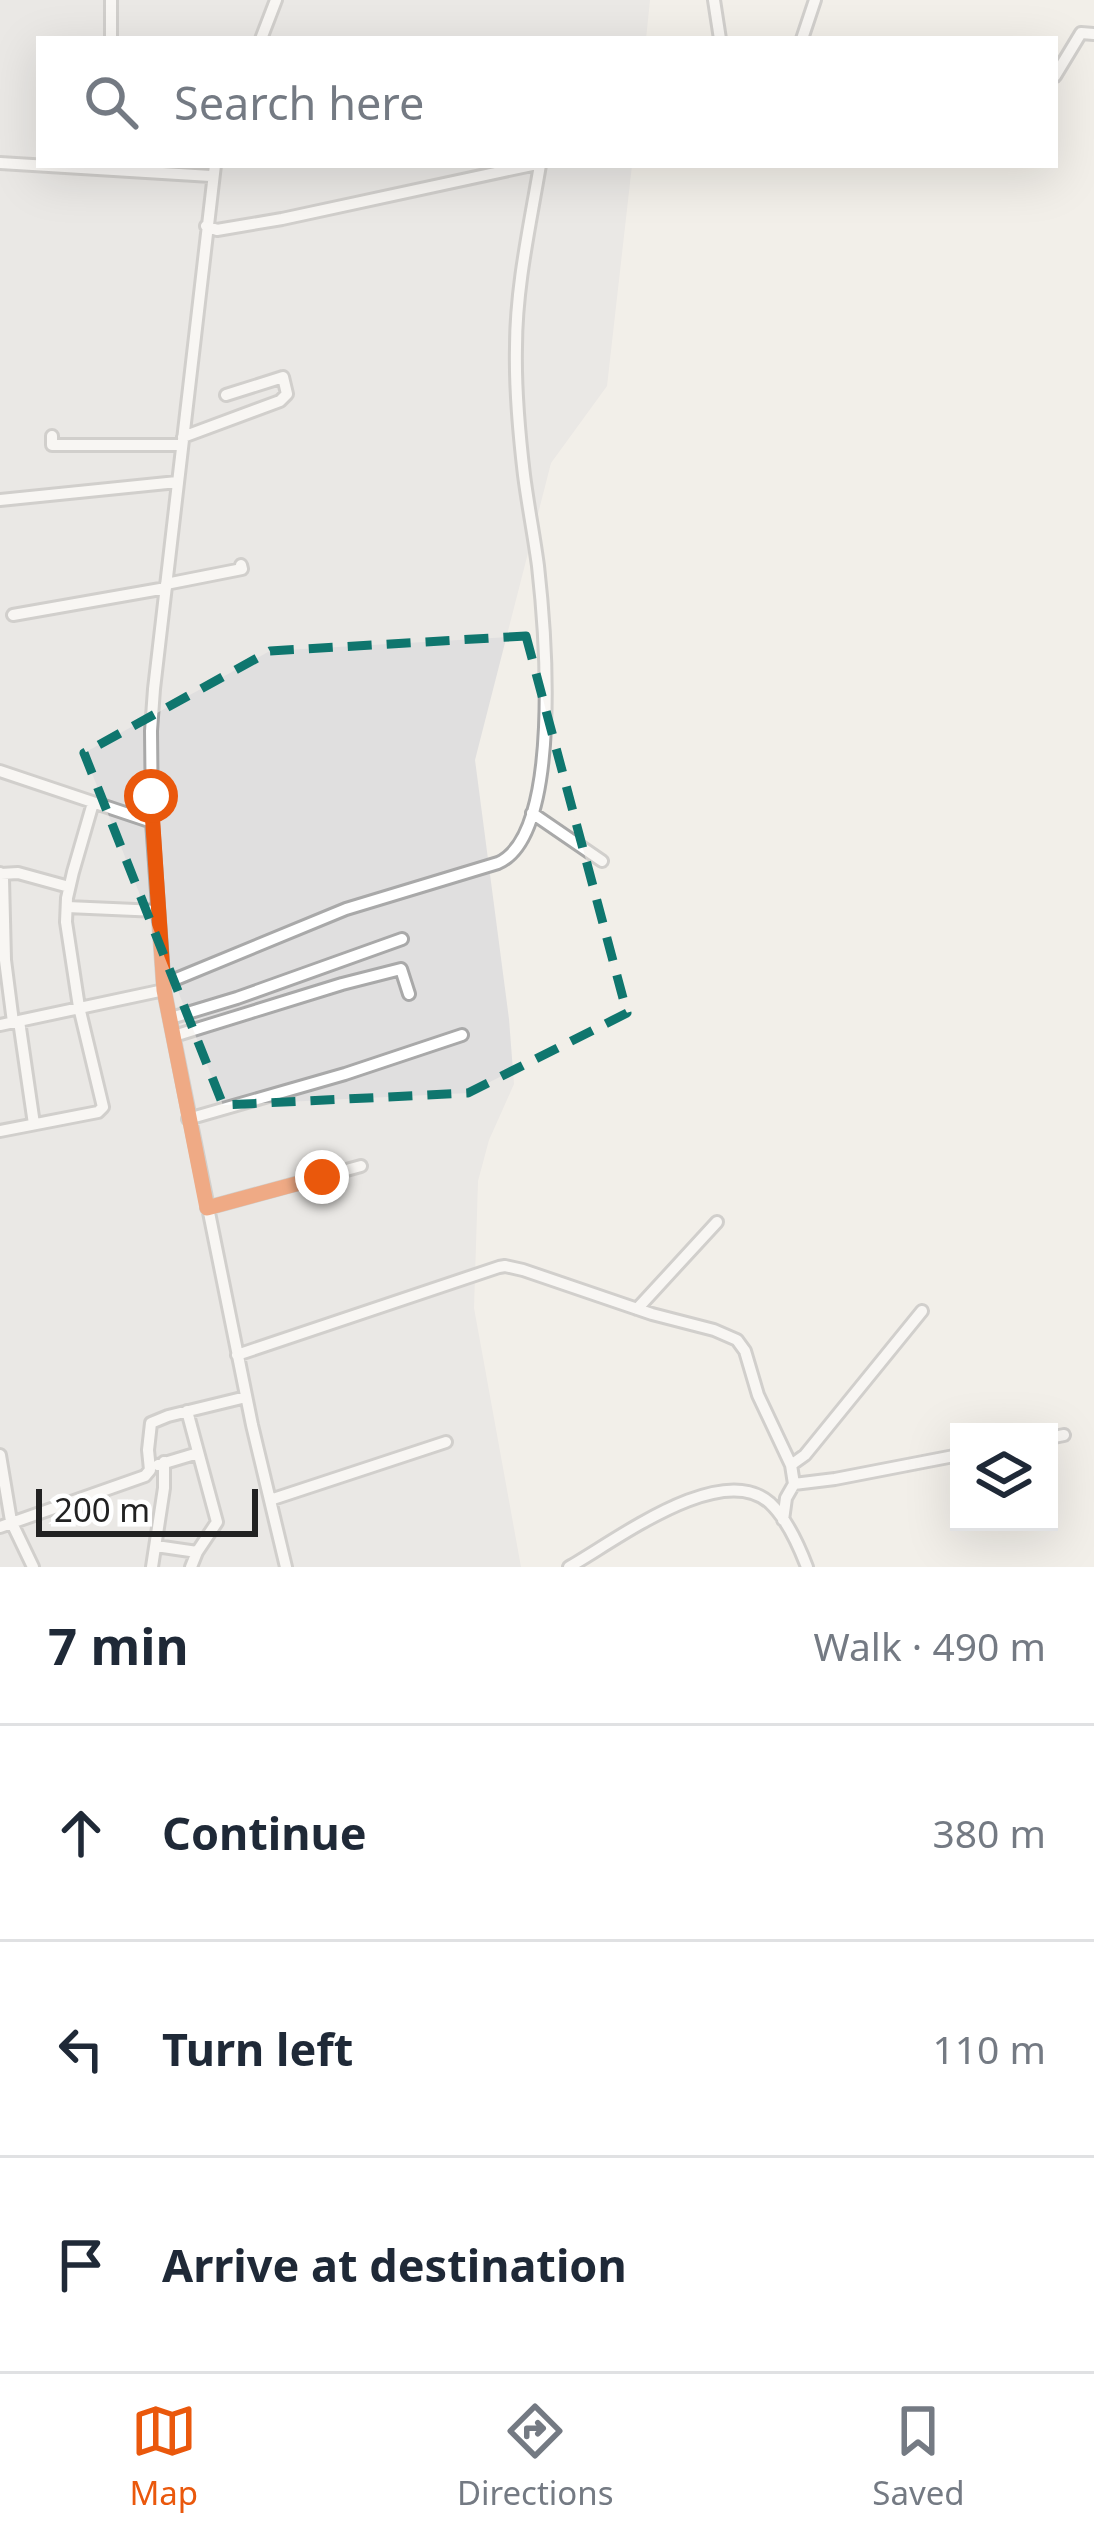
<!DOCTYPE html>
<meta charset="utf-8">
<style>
body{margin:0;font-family:"Noto Sans",sans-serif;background:#f2f2f3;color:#1f2937}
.controls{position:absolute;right:36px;bottom:36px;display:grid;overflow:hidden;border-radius:0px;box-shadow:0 12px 48px #0002}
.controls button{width:108px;height:108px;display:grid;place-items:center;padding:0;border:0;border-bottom:3px solid #e0e1e3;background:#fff;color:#1f2937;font:60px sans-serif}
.scale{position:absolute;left:36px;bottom:30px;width:222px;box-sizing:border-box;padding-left:12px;border:6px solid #222;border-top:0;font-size:33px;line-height:42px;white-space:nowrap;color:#222;-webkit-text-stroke:9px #fff;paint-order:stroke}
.stop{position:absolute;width:36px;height:36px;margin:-27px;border:9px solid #ea580c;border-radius:50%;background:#fff}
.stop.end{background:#ea580c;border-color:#fff;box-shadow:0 3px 12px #0008}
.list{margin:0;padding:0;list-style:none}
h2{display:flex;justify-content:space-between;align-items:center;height:156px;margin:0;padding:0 48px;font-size:51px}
h2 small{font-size:39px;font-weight:400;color:#747a83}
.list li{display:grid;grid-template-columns:78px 1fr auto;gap:36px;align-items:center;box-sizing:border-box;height:216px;padding:0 48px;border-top:3px solid #e0e1e3}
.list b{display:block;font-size:45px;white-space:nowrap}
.list em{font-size:39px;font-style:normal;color:#747a83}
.icon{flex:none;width:66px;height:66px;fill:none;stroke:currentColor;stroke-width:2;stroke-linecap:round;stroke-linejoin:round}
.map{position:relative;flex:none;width:1094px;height:1567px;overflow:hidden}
.search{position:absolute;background:#fff;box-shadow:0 12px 48px #0002;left:36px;right:36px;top:36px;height:132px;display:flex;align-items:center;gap:30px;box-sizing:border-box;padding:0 42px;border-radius:0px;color:#747a83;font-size:45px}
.sheet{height:804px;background:#fff}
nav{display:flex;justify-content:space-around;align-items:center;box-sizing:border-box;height:168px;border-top:3px solid #e0e1e3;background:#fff;font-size:33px;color:#747a83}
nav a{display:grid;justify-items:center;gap:6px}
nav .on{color:#ea580c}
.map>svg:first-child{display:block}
</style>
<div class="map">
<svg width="1094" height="1567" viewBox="0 0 1094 1567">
<rect width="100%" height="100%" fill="#f2efe9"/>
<path fill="#e0dfdf" d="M 0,0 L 650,0 L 646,39 L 39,39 L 39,165 L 632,165 L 607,386 L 551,463 L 475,760 L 509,1019 L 514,1084 L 489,1140 L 478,1181 L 474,1308 L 521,1567 L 0,1567 Z"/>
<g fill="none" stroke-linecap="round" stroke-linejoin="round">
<defs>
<path id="minor" d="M 111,0 L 111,39
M 714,0 L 720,39
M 261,39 L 276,0
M 802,39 L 815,0
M 1055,76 L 1081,33 L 1094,34
M 0,163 L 211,176
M 215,165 L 154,689 L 151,731 L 152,822 L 164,990 L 252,1425 L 286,1567
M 206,226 L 217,230 L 282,219 L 532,165
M 52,436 L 52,445 L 182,445
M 183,437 L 280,401 L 287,394 L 283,377 L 226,395
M 0,500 L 177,482
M 166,584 L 242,569 L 241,565
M 13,615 L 166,588
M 0,771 L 152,822
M 532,813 L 602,861
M 0,873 L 3,879 L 5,960 L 13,1022
M 1,874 L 18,873 L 69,887
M 67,907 L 158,911
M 164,984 L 346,909 L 498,863 C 563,835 545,628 538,566 C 534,536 528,506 524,475 C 519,433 515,390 516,347 C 516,286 530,225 540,165
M 171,1018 L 237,998 L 402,939
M 19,1021 L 34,1124
M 0,1025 L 164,990
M 174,1036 L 342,984 L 401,969 L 409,994
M 188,1119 L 345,1074 L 462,1035
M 0,1131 L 98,1112 L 103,1107 L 79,1007 L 66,922 L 67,898 L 73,872 L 93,803
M 207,1208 L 361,1166
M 637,1309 L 717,1222
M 237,1355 L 499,1267 L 505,1266 L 523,1270 L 652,1314 L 714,1330 L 737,1340 L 745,1351 L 758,1395 L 791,1465 L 794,1484 L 786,1498 L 783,1520
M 187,1411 L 217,1522 L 197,1552 L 191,1567
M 1049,1438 L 1064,1435
M 0,1455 L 11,1521 L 33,1567
M 158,1465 L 198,1453
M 791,1465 L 805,1455 L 922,1311
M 794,1484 L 835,1479 L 959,1455
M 270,1500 L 446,1442
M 0,1527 L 145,1476 L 150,1470 L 148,1450 L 151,1423 L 168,1416 L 246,1397
M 156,1546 L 197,1552
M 152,1567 L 164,1488 L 164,1462
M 569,1567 C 614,1542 721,1459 770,1503 C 787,1519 799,1546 807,1567"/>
</defs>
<use href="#minor" stroke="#a9a9a9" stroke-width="16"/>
<use href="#minor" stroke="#fff" stroke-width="10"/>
</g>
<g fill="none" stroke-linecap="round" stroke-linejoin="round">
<path stroke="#ea580c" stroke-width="15" d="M 151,796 L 164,990 L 207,1208 L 322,1177"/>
</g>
<path d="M0 0H1094V1567H0ZM 526,636 L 627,1013 L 468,1093 L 223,1105 L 84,753 L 270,651 Z" fill="#f2efe9" fill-opacity=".55" fill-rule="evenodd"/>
<path fill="none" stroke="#0f766e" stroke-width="9" stroke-dasharray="24 15" stroke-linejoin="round" d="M 526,636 L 627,1013 L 468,1093 L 223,1105 L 84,753 L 270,651 Z"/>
</svg>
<div class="controls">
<button><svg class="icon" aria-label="layers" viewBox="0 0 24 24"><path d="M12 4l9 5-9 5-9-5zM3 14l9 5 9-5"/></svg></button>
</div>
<div class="scale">200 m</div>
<div class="stop" style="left:151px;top:796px"></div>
<div class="stop end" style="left:322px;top:1177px"></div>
<div class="search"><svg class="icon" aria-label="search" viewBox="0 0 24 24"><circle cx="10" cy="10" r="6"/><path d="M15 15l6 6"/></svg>Search here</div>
</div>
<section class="sheet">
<h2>7 min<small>Walk · 490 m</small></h2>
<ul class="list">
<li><svg class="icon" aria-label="ahead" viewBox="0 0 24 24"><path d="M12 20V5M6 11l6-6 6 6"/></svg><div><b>Continue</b></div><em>380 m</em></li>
<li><svg class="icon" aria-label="left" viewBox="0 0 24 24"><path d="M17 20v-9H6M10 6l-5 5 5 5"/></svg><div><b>Turn left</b></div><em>110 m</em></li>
<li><svg class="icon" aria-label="arrive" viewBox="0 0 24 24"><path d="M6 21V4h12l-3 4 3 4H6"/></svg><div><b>Arrive at destination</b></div></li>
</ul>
</section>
<nav>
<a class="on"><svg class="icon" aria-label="map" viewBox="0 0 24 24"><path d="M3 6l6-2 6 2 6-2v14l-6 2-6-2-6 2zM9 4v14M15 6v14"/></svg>Map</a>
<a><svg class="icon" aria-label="directions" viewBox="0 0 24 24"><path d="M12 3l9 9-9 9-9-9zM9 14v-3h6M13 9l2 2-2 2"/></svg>Directions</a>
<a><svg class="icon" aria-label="saved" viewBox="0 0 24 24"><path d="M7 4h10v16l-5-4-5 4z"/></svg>Saved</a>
</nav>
